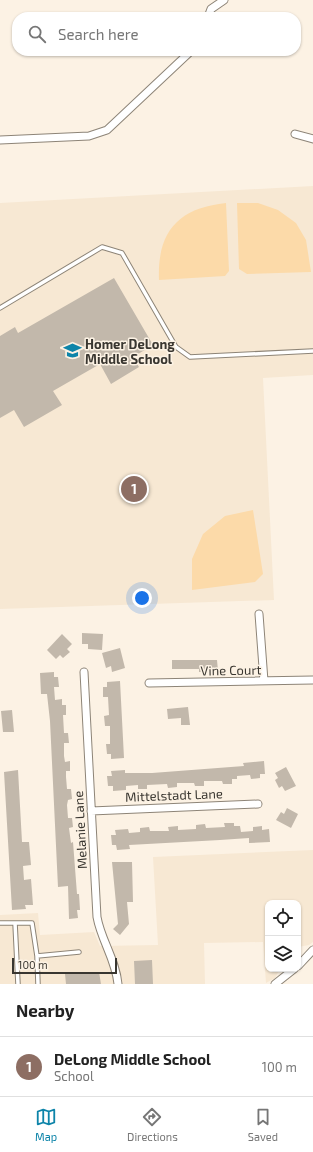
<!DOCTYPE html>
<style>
body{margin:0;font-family:"Exo 2",sans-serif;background:#f6f6f6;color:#222}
.controls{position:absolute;right:12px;bottom:12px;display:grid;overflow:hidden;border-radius:8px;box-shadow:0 1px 3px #0004}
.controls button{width:36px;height:36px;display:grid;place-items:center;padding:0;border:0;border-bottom:1px solid #e0e0e0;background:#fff;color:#222;font:20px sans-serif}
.scale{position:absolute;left:12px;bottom:10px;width:105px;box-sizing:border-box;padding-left:4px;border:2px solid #393630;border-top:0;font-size:11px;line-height:14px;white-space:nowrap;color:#393630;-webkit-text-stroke:3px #fcf2e4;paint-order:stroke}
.you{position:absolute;left:142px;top:598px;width:14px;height:14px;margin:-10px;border:3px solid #fff;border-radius:50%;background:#1a73e8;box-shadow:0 0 0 6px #1a73e833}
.badge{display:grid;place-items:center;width:26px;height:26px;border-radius:50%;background:#0d84a9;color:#fff;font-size:13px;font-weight:700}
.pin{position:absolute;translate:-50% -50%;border:2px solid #fff;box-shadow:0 1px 4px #0006}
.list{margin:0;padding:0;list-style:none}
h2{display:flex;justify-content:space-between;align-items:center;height:52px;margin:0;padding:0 16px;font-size:17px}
h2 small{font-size:13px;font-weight:400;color:#767676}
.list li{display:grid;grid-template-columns:26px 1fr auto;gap:12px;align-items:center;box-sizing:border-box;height:60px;padding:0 16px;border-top:1px solid #e0e0e0}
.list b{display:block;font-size:15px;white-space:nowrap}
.list p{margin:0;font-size:13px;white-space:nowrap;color:#767676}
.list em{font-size:13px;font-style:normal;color:#767676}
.icon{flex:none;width:22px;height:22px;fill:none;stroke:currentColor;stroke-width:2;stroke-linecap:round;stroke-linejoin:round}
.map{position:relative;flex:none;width:313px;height:984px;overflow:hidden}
.search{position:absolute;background:#fff;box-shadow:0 1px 3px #0004;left:12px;right:12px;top:12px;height:44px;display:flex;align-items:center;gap:10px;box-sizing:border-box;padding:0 14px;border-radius:16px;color:#767676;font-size:15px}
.sheet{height:112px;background:#fff}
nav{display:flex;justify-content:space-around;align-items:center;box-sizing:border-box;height:56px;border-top:1px solid #e0e0e0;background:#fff;font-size:11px;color:#767676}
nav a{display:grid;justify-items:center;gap:2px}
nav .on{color:#0d84a9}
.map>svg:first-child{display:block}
</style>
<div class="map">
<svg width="313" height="984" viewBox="0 0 313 984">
<rect width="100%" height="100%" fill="#fcf2e4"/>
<path fill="#f7e8d3" d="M 313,186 L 313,375 L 263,378 L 274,600 L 0,609 L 0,203 Z
M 313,850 L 313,942 L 309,945 L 298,947 L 298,903 L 268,903 L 268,969 L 280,969 L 275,978 L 266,983 L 263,942 L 204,943 L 205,984 L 0,984 L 0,915 L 38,913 L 40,935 L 94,932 L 100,946 L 158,945 L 153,857 Z"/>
<path fill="#fcdaa9" d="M 226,203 L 229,271 L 225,276 L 159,280 C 157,232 178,208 226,203 Z
M 237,203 L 258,203 L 278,210 L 296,223 L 306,240 L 311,272 L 247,274 L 239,269 Z
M 253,510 L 263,574 L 255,582 L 192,590 L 192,559 L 203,534 L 225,516 Z"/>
<path fill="#c2b8ab" d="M 114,278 L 153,345 L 133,357 L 139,367 L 111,384 L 100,364 L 53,391 L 62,405 L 24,427 L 14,410 L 0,418 L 0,336 L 15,327 L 18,333 Z
M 82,633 L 103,634 L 102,650 L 88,649 L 88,644 L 82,644 Z
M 62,634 L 72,644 L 67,649 L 70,652 L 63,658 L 60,655 L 56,659 L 47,650 Z
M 120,648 L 125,668 L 112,672 L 111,666 L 106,668 L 102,653 Z
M 172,660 L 217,660 L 218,671 L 199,672 L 199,669 L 172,669 Z
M 54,672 L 54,677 L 58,677 L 59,687 L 54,687 L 55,700 L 62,699 L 62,705 L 66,705 L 66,715 L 63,715 L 64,733 L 68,733 L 69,743 L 64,743 L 64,756 L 65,762 L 70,761 L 70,771 L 66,771 L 66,777 L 67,789 L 71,789 L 72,799 L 68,800 L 67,805 L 68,818 L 72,818 L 73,827 L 69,828 L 71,843 L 73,842 L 77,894 L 79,894 L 80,910 L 77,910 L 78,918 L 69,919 L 68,886 L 58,887 L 50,721 L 47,694 L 41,694 L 40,673 Z
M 120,681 L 124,758 L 111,759 L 111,754 L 107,754 L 106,744 L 110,744 L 110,726 L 105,726 L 104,716 L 109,715 L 108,697 L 103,697 L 103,687 L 107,687 L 107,682 Z
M 188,707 L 190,725 L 181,725 L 181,718 L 168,719 L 167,709 Z
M 12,710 L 14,732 L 3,732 L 1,711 Z
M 264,761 L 265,774 L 260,774 L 260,778 L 251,779 L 250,775 L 237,776 L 237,779 L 232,779 L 232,784 L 223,784 L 222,781 L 204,781 L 204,786 L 195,786 L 194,783 L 177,783 L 177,787 L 168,788 L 167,784 L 147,785 L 147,789 L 138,789 L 138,785 L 126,786 L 126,790 L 113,791 L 113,786 L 108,786 L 107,776 L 112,776 L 111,771 L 125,770 L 125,773 L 152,773 L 244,766 L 243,763 Z
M 286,767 L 296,786 L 285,791 L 282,786 L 279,788 L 275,780 L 278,778 L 275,773 Z
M 18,770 L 22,842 L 29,842 L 31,865 L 23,866 L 24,880 L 31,879 L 33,905 L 25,905 L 26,909 L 12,910 L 4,772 Z
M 287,808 L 298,814 L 291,828 L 276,820 L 281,812 L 284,814 Z
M 224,823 L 234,823 L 234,826 L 240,826 L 241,832 L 253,831 L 253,827 L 262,826 L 262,830 L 269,829 L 270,842 L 249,843 L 249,838 L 220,840 L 129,845 L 130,849 L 117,850 L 116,845 L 112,845 L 111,835 L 116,835 L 115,830 L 128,829 L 129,833 L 140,832 L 140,828 L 149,827 L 150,831 L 169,831 L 168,827 L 178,826 L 178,830 L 196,829 L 196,825 L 205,824 L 206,828 L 225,827 Z
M 112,862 L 132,862 L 133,902 L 127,902 L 129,924 L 120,935 L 113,929 L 118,924 Z
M 152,960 L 153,984 L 135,984 L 134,961 Z
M 99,972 L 101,984 L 66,984 L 65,974 Z"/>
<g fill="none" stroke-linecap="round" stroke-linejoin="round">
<defs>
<path id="lane" d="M 0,308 L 102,247 L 122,253 L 176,347 L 190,357 L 313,351
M 0,923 L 15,923
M 18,984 L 15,923 L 32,923 L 37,956
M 38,984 L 37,956 L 79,952"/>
<path id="street" d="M 208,17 L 211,9 L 224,0
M 295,134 L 313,139
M 0,140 L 89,136 L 107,130 L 191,51
M 259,614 L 264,681
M 84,672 L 97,917 C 101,940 116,960 118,984
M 149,683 L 313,680
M 91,811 L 258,804
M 298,966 L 313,950
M 275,984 L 294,969"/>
</defs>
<use href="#lane" stroke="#8d8477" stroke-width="5.5"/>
<use href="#street" stroke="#8d8477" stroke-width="9"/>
<use href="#lane" stroke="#fff" stroke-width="3.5"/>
<use href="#street" stroke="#fff" stroke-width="7"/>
</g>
<defs>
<symbol id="school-bare" viewBox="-9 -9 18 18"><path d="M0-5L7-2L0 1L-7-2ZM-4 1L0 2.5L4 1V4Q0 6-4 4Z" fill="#0d84a9" stroke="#fcf2e4" stroke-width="2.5" paint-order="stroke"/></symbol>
</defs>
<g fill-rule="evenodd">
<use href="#school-bare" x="60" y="338" width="25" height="25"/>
</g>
<g text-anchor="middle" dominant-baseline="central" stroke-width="3" stroke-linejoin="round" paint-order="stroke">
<g font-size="13" font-weight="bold" fill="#393630" stroke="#fcf2e4" text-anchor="start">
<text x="85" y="344">Homer DeLong<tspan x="85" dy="15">Middle School</tspan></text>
</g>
<g font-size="13" fill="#393630" stroke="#fcf2e4">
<text transform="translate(231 670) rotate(-1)">Vine Court</text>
<text transform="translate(174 795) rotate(-2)">Mittelstadt Lane</text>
<text transform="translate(80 830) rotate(-93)">Melanie Lane</text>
</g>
</g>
</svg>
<div class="controls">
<button><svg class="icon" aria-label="locate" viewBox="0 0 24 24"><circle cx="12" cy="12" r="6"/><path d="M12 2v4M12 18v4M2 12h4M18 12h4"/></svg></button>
<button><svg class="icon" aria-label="layers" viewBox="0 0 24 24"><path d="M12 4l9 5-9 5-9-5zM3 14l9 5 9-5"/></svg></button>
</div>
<div class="scale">100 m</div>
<div class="you"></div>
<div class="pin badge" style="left:134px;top:489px;background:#8d6e63">1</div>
<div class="search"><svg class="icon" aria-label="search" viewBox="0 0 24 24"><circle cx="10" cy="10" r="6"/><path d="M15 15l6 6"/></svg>Search here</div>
</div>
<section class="sheet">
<h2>Nearby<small></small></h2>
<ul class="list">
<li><span class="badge" style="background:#8d6e63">1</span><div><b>DeLong Middle School</b><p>School</p></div><em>100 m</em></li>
</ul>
</section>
<nav>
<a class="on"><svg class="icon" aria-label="map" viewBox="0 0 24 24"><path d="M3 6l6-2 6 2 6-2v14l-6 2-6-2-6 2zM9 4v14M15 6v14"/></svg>Map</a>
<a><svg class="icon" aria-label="directions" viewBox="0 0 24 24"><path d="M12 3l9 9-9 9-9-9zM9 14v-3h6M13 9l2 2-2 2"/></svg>Directions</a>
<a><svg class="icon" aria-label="saved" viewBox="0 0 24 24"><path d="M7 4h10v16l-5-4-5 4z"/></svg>Saved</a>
</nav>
